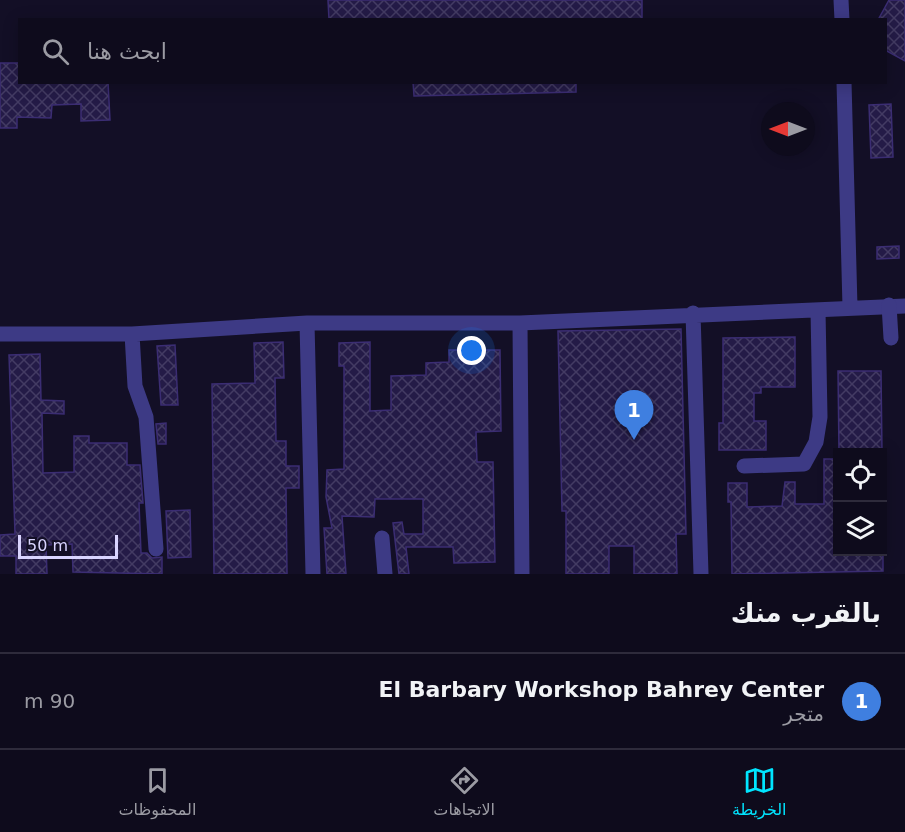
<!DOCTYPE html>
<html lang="ar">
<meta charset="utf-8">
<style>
body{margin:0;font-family:"DejaVu Sans",Vazirmatn,sans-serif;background:#171425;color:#f1f3f6;direction:rtl}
.controls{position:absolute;right:18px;bottom:18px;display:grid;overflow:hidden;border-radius:0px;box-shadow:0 3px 15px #0003}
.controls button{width:54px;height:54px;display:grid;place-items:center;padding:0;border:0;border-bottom:2px solid #2e2b3b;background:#0e0b1c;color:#f1f3f6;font:30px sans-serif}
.compass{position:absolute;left:761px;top:102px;width:54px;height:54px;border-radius:50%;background:#0e0b1c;box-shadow:0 3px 15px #0003;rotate:270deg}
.scale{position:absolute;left:18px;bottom:15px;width:100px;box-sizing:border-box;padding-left:6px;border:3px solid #d9d4ff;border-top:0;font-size:16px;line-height:21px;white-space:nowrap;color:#d9d4ff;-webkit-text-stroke:4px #130f26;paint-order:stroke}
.you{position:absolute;left:472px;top:351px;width:21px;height:21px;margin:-15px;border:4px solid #fff;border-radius:50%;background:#1a73e8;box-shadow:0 0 0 9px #1a73e833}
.badge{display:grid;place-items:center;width:39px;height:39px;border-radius:50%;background:#00e5ff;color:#fff;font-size:20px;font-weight:700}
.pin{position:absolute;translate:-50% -50px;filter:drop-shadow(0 2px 3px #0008)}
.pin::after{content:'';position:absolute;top:32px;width:21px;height:18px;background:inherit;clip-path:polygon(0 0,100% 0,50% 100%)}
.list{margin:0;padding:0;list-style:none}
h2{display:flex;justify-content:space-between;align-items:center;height:78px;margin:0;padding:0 24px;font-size:26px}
h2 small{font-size:20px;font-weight:400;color:#9b9ba3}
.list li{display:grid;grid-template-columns:39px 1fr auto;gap:18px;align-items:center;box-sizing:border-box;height:96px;padding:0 24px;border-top:2px solid #2e2b3b}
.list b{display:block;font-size:22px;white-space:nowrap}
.list p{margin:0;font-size:20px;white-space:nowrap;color:#9b9ba3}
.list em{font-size:20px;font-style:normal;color:#9b9ba3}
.icon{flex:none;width:33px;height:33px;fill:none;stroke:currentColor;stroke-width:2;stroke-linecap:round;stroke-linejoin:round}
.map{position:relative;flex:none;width:905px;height:574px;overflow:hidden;direction:ltr}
.search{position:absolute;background:#0e0b1c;box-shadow:0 3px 15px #0003;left:18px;right:18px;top:18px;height:66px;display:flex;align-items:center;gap:15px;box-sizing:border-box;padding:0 21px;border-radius:0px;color:#9b9ba3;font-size:22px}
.sheet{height:174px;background:#0e0b1c}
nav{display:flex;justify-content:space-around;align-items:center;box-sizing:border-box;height:84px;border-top:2px solid #2e2b3b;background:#0e0b1c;font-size:16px;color:#9b9ba3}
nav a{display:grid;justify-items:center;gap:3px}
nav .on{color:#00e5ff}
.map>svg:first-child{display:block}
</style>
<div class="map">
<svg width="905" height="574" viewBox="0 0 905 574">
<defs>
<pattern id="building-cross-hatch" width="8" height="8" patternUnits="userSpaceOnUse" patternTransform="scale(1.5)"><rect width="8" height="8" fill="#241b47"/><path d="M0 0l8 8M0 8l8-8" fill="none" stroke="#433b63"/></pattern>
</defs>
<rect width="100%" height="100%" fill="#130f26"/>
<path fill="url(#building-cross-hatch)" stroke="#3b2d73" stroke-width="1.5" d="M 328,0 L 642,0 L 642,20 L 329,20 Z
M 889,0 L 905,0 L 905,61 L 885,50 L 885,20 L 878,20 Z
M 0,63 L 20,63 L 20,82 L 108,82 L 110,120 L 81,121 L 81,104 L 52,105 L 51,118 L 17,117 L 17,128 L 0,128 Z
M 413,82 L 576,82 L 576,92 L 414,96 Z
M 891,104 L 893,157 L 871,158 L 869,105 Z
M 899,246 L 899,258 L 877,259 L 877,247 Z
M 681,329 L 686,534 L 676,534 L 677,574 L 634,574 L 634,546 L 609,546 L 609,574 L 566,574 L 566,511 L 562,511 L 558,331 Z
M 795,337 L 795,387 L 761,387 L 761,393 L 754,393 L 754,421 L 766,421 L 766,450 L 719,450 L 719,423 L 723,423 L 723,338 Z
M 283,342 L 284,378 L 275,378 L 276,441 L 286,441 L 286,466 L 299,466 L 299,488 L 286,488 L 287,574 L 214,574 L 212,384 L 255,383 L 254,343 Z
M 370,342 L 370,411 L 391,410 L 391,376 L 426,375 L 426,363 L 449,362 L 449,350 L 500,350 L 501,431 L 476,432 L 477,462 L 493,462 L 495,562 L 454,563 L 453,547 L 406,547 L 409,574 L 399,574 L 393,523 L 402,522 L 404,534 L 423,534 L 423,499 L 375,499 L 374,517 L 342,516 L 346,574 L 327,574 L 324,528 L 332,528 L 326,497 L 327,470 L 344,469 L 344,366 L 339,366 L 339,343 Z
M 175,345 L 178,405 L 161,405 L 157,346 Z
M 40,354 L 41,400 L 64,401 L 64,414 L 42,413 L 43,473 L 74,472 L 74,436 L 89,436 L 89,443 L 127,443 L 127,465 L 140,465 L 143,503 L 139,503 L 141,553 L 147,553 L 152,558 L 162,557 L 162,574 L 73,572 L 72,544 L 46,545 L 47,574 L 16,574 L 16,556 L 0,556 L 0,535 L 15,534 L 9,355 Z
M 838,371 L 881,371 L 882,453 L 839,453 Z
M 166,423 L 166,444 L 158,444 L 156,424 Z
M 824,459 L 837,459 L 837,552 L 883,552 L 883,571 L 732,574 L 731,502 L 728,502 L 728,483 L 747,483 L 747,507 L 782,506 L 785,482 L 795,482 L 795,504 L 824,504 Z
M 190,510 L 191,557 L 168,558 L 166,511 Z"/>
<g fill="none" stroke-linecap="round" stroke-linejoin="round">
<path stroke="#3d3a85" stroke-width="15" d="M 841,0 L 842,20
M 844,82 L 850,307
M 693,313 L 701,574
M 307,323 L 313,574
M 520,323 L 522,574
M 0,334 L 132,334 L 307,323 L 520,323 L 905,306
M 132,334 L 135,386 L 146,417 L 156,549
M 744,466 L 804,464 L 816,442 L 820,417 L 818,310
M 382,538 L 385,574"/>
<path stroke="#3d3a85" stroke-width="15" d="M 889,305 L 891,338"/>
</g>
</svg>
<div class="controls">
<button><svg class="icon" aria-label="locate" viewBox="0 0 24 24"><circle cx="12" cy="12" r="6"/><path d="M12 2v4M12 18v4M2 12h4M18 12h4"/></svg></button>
<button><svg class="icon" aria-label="layers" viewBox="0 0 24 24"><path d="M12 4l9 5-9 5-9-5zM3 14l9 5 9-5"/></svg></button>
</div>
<svg class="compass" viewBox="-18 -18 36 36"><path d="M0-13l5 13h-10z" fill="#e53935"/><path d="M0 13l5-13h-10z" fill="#9b9ba3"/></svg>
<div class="scale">50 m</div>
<div class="you"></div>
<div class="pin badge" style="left:634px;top:440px;background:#3f7fe0">1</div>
<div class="search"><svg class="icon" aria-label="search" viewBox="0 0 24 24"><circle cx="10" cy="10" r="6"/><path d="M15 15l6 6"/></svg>ابحث هنا</div>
</div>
<section class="sheet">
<h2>بالقرب منك<small></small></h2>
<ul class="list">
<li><span class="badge" style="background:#3f7fe0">1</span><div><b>El Barbary Workshop Bahrey Center</b><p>متجر</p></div><em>90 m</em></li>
</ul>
</section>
<nav>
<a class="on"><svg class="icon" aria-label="map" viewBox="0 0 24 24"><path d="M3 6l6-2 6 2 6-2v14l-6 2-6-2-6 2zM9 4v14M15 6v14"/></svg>الخريطة</a>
<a><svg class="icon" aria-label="directions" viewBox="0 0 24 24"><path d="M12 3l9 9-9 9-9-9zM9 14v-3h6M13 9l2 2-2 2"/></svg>الاتجاهات</a>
<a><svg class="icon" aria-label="saved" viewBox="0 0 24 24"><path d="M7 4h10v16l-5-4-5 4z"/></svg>المحفوظات</a>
</nav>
